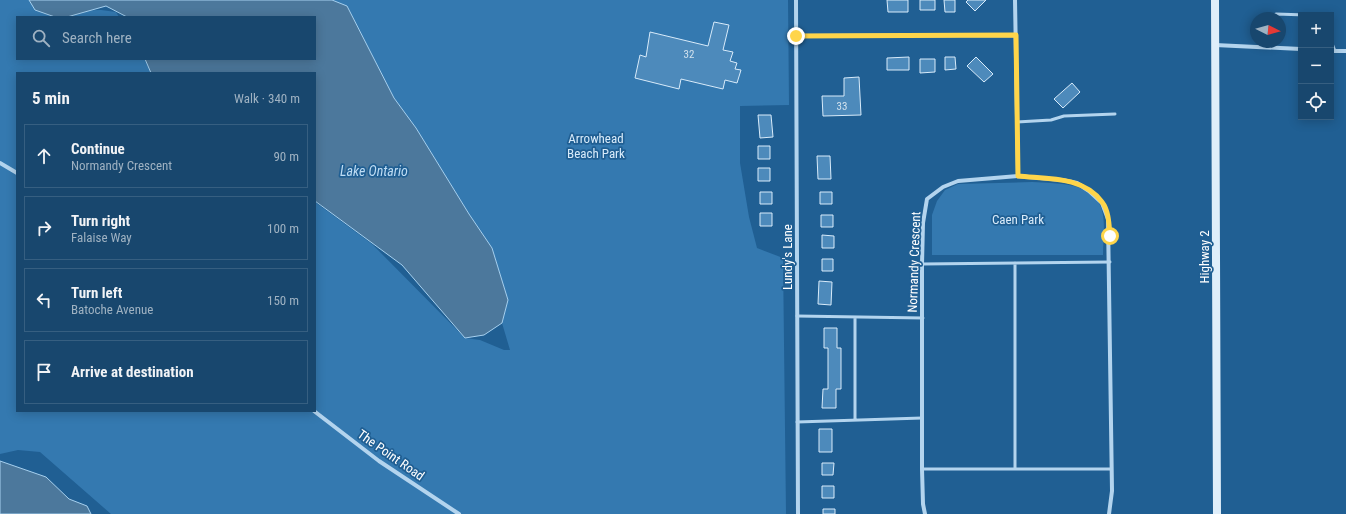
<!DOCTYPE html>
<meta charset="utf-8">
<style>
body{margin:0;font-family:"Roboto Condensed",sans-serif;background:#214e73;color:#f1f3f6}
.controls{position:absolute;right:12px;top:12px;display:grid;overflow:hidden;border-radius:0px;box-shadow:0 2px 10px #0003}
.controls button{width:36px;height:36px;display:grid;place-items:center;padding:0;border:0;border-bottom:1px solid #365f81;background:#18476e;color:#f1f3f6;font:20px sans-serif}
.compass{position:absolute;left:1250px;top:12px;width:36px;height:36px;border-radius:50%;background:#18476e;box-shadow:0 2px 10px #0003;rotate:95deg}
.stop{position:absolute;width:12px;height:12px;margin:-9px;border:3px solid #ffd54a;border-radius:50%;background:#fff}
.stop.end{background:#ffd54a;border-color:#fff;box-shadow:0 1px 4px #0008}
.list{margin:0;padding:0;list-style:none}
h2{display:flex;justify-content:space-between;align-items:center;height:52px;margin:0;padding:0 16px;font-size:17px}
h2 small{font-size:13px;font-weight:400;color:#9fb2c2}
.list li{display:grid;grid-template-columns:26px 1fr auto;gap:12px;align-items:center;box-sizing:border-box;height:64px;margin:0 8px 8px;padding:0 8px;border:1px solid #365f81;border-radius:0px}
.list b{display:block;font-size:15px;white-space:nowrap}
.list p{margin:0;font-size:13px;white-space:nowrap;color:#9fb2c2}
.list em{font-size:13px;font-style:normal;color:#9fb2c2}
.icon{flex:none;width:22px;height:22px;fill:none;stroke:currentColor;stroke-width:2;stroke-linecap:round;stroke-linejoin:round}
.map{position:relative;flex:none;width:1346px;height:514px;overflow:hidden}
.search{position:absolute;background:#18476e;box-shadow:0 2px 10px #0003;left:16px;top:16px;width:300px;height:44px;display:flex;align-items:center;gap:10px;box-sizing:border-box;padding:0 14px;border-radius:0px;color:#9fb2c2;font-size:15px}
.panel{position:absolute;background:#18476e;box-shadow:0 2px 10px #0003;left:16px;top:72px;width:300px;height:340px;border-radius:0px}
.map>svg:first-child{display:block}
</style>
<div class="map">
<svg width="1346" height="514" viewBox="0 0 1346 514">
<rect width="100%" height="100%" fill="#205f93"/>
<path fill="#3479b0" d="M 0,0 L 44,0 L 66,11 L 101,10 L 116,12 L 119,17 L 17,17 L 17,59 L 148,59 L 153,73 L 17,73 L 17,411 L 315,411 L 315,202 L 372,244 L 465,338 L 480,340 L 504,350 L 510,350 L 502,323 L 508,300 L 492,248 L 469,214 L 416,128 L 394,98 L 347,6 L 332,0 L 788,0 L 789,105 L 740,106 L 740,163 L 749,217 L 757,248 L 783,258 L 786,514 L 111,514 L 40,452 L 18,450 L 0,454 Z
M 1032,182 C 1058,184 1098,181 1103,215 C 1105,227 1103,242 1103,255 L 932,255 L 932,215 L 937,201 L 945,190 L 958,184 Z"/>
<path fill="#4c789c" stroke="#a6d0ef" d="M 29,0 L 332,0 L 347,6 L 394,98 L 416,128 L 469,214 L 492,248 L 508,300 L 502,323 L 484,335 L 465,338 L 402,265 L 315,201 L 315,73 L 151,73 L 145,59 L 315,59 L 315,17 L 127,17 L 106,6 L 67,17 L 55,17 L 35,10 Z
M 0,461 L 46,477 L 69,499 L 87,506 L 91,514 L 0,514 Z"/>
<path fill="#4d8abb" stroke="#d8ebfa" d="M 887,0 L 908,0 L 908,12 L 888,12 Z
M 920,0 L 935,0 L 935,10 L 920,10 Z
M 944,0 L 955,0 L 955,12 L 945,12 Z
M 968,0 L 986,0 L 975,11 L 966,2 Z
M 714,22 L 729,25 L 723,50 L 733,52 L 730,61 L 737,63 L 735,69 L 741,70 L 737,83 L 725,80 L 723,89 L 681,79 L 679,89 L 635,78 L 640,55 L 646,57 L 650,32 L 708,46 Z
M 909,57 L 909,70 L 887,70 L 887,58 Z
M 945,57 L 955,57 L 956,69 L 945,70 Z
M 976,57 L 993,74 L 984,82 L 967,66 Z
M 920,59 L 935,59 L 935,72 L 920,73 Z
M 859,77 L 861,115 L 823,116 L 822,96 L 844,96 L 844,78 Z
M 1072,83 L 1080,92 L 1063,108 L 1054,99 Z
M 758,115 L 771,115 L 773,137 L 760,138 Z
M 758,146 L 770,146 L 770,159 L 758,159 Z
M 817,156 L 830,156 L 831,179 L 818,179 Z
M 758,168 L 770,168 L 770,181 L 758,181 Z
M 760,192 L 772,192 L 772,204 L 760,204 Z
M 820,192 L 832,192 L 832,204 L 820,204 Z
M 760,213 L 772,213 L 772,226 L 760,226 Z
M 821,215 L 833,215 L 833,227 L 821,227 Z
M 822,235 L 834,236 L 834,248 L 822,248 Z
M 822,259 L 833,259 L 833,271 L 822,271 Z
M 819,281 L 832,282 L 831,305 L 818,304 Z
M 824,328 L 837,328 L 837,348 L 841,348 L 841,389 L 836,389 L 836,408 L 822,408 L 823,389 L 828,389 L 828,348 L 824,348 Z
M 819,429 L 832,429 L 832,452 L 819,452 Z
M 822,463 L 834,463 L 833,475 L 822,475 Z
M 822,486 L 834,486 L 834,498 L 822,498 Z
M 823,509 L 835,509 L 835,514 L 823,514 Z"/>
<g fill="none" stroke-linecap="round" stroke-linejoin="round">
<path stroke="#b3d4ee" stroke-width="3" d="M 1273,18 L 1276,14 L 1306,15
M 1331,41 L 1335,51
M 1017,122 L 1051,120 L 1064,116 L 1115,114
M 1015,263 L 1015,469
M 922,264 L 1110,262
M 797,316 L 923,318
M 855,420 L 855,317
M 797,422 L 922,418
M 922,469 L 1111,469"/>
<path stroke="#b3d4ee" stroke-width="4" d="M 796,0 L 798,514
M 1015,0 L 1018,176
M 796,36 L 1016,35
M 1215,45 L 1301,49
M 1331,51 L 1346,51
M 0,163 L 17,173
M 314,411 L 379,461 L 459,514
M 925,514 L 923,504 L 922,469 L 922,264 L 923,223 L 927,199 L 943,187 L 958,181 L 1018,176 L 1062,180 L 1077,183 L 1089,191 L 1102,203 L 1108,219 L 1112,491 L 1109,514"/>
<path stroke="#dfeefa" stroke-width="8" d="M 1215,0 L 1217,514"/>
</g>
<g fill="none" stroke-linecap="round" stroke-linejoin="round">
<path stroke="#ffd54a" stroke-width="5" d="M 796,36 L 1016,35 L 1018,176 C 1047,179 1083,176 1102,202 C 1109,211 1109,225 1110,236"/>
</g>
<g text-anchor="middle" dominant-baseline="central" stroke-width="3.5" stroke-linejoin="round" paint-order="stroke">
<g font-size="11" fill="#d2e2ee">
<text x="689" y="54">32</text>
<text x="842" y="106">33</text>
</g>
<g font-size="13" fill="#d8ebfa" stroke="#205f93">
<text x="596" y="138">Arrowhead<tspan x="596" dy="15">Beach Park</tspan></text>
<text x="1018" y="219">Caen Park</text>
</g>
<g font-size="13" fill="#fff" stroke="#205f93">
<text transform="translate(787 257) rotate(-90)">Lundy's Lane</text>
<text transform="translate(1204 257) rotate(-90)">Highway 2</text>
<text transform="translate(914 262) rotate(-88)">Normandy Crescent</text>
<text transform="translate(391 455) rotate(35)">The Point Road</text>
</g>
<g font-size="14" font-style="italic" fill="#bfddf4" stroke="#205f93">
<text x="374" y="171">Lake Ontario</text>
</g>
</g>
</svg>
<div class="controls">
<button>+</button>
<button>−</button>
<button><svg class="icon" aria-label="locate" viewBox="0 0 24 24"><circle cx="12" cy="12" r="6"/><path d="M12 2v4M12 18v4M2 12h4M18 12h4"/></svg></button>
</div>
<svg class="compass" viewBox="-18 -18 36 36"><path d="M0-13l5 13h-10z" fill="#e53935"/><path d="M0 13l5-13h-10z" fill="#9fb2c2"/></svg>
<div class="stop" style="left:1110px;top:236px"></div>
<div class="stop end" style="left:796px;top:36px"></div>
<div class="search"><svg class="icon" aria-label="search" viewBox="0 0 24 24"><circle cx="10" cy="10" r="6"/><path d="M15 15l6 6"/></svg>Search here</div>
<section class="panel">
<h2>5 min<small>Walk · 340 m</small></h2>
<ul class="list">
<li><svg class="icon" aria-label="ahead" viewBox="0 0 24 24"><path d="M12 20V5M6 11l6-6 6 6"/></svg><div><b>Continue</b><p>Normandy Crescent</p></div><em>90 m</em></li>
<li><svg class="icon" aria-label="right" viewBox="0 0 24 24"><path d="M7 20v-9h11M14 6l5 5-5 5"/></svg><div><b>Turn right</b><p>Falaise Way</p></div><em>100 m</em></li>
<li><svg class="icon" aria-label="left" viewBox="0 0 24 24"><path d="M17 20v-9H6M10 6l-5 5 5 5"/></svg><div><b>Turn left</b><p>Batoche Avenue</p></div><em>150 m</em></li>
<li><svg class="icon" aria-label="arrive" viewBox="0 0 24 24"><path d="M6 21V4h12l-3 4 3 4H6"/></svg><div><b>Arrive at destination</b></div></li>
</ul>
</section>
</div>
